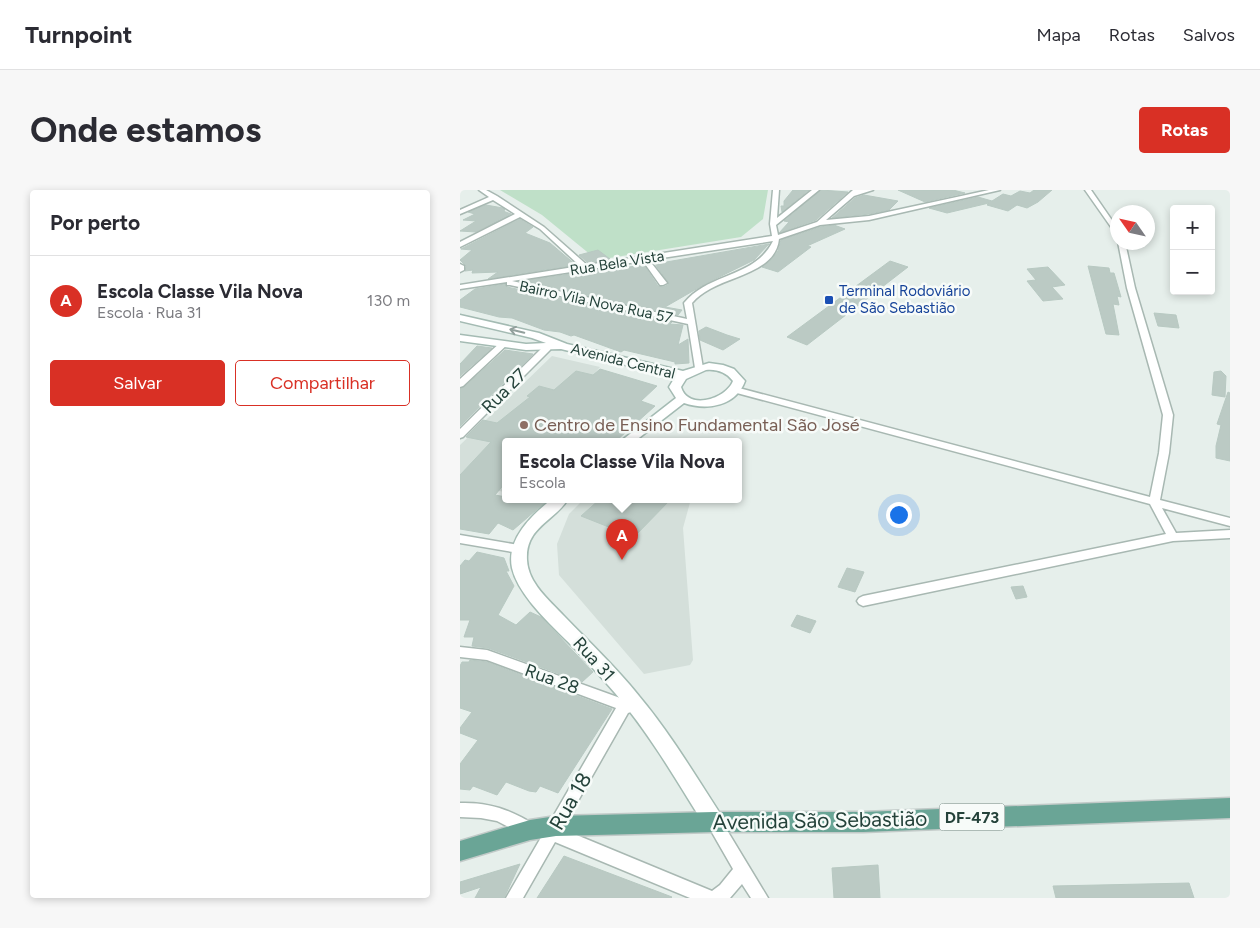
<!DOCTYPE html>
<html lang="pt">
<meta charset="utf-8">
<style>
body{margin:0;font-family:Figtree,sans-serif;background:#f7f7f7;color:#2b2b33}
.controls{position:absolute;right:15px;top:15px;display:grid;overflow:hidden;border-radius:5px;box-shadow:0 2px 8px #0003}
.controls button{width:45px;height:45px;display:grid;place-items:center;padding:0;border:0;border-bottom:1px solid #e1e1e2;background:#fff;color:#2b2b33;font:25px sans-serif}
.compass{position:absolute;left:650px;top:15px;width:45px;height:45px;border-radius:50%;background:#fff;box-shadow:0 2px 8px #0003;rotate:304deg}
.you{position:absolute;left:438px;top:324px;width:18px;height:18px;margin:-12px;border:4px solid #fff;border-radius:50%;background:#1a73e8;box-shadow:0 0 0 8px #1a73e833}
.badge{display:grid;place-items:center;width:32px;height:32px;border-radius:50%;background:#d93025;color:#fff;font-size:16px;font-weight:700}
.pin{position:absolute;translate:-50% -41px;filter:drop-shadow(0 1px 2px #0008)}
.pin::after{content:'';position:absolute;top:26px;width:18px;height:15px;background:inherit;clip-path:polygon(0 0,100% 0,50% 100%)}
.popup{position:absolute;left:42px;top:248px;width:240px;height:65px;box-sizing:border-box;display:grid;place-content:center;border-radius:5px;background:#fff;filter:drop-shadow(0 1px 4px #0005);font-size:16px;white-space:nowrap;color:#7c7c81}
.popup b{font-size:19px;color:#2b2b33}
.popup::after{content:'';position:absolute;left:50%;top:100%;margin-left:-10px;border:10px solid transparent;border-top-color:#fff}
.list{margin:0;padding:0;list-style:none}
h2{display:flex;justify-content:space-between;align-items:center;height:65px;margin:0;padding:0 20px;font-size:21px}
h2 small{font-size:16px;font-weight:400;color:#7c7c81}
.list li{display:grid;grid-template-columns:32px 1fr auto;gap:15px;align-items:center;box-sizing:border-box;height:90px;padding:0 20px;border-top:1px solid #e1e1e2}
.list b{display:block;font-size:19px;white-space:nowrap}
.list p{margin:0;font-size:16px;white-space:nowrap;color:#7c7c81}
.list em{font-size:16px;font-style:normal;color:#7c7c81}
.actions{display:flex;gap:10px;padding:15px 20px}
.actions a{flex:1;padding:11px 0;border:1px solid #d93025;border-radius:5px;text-align:center;font-size:18px;color:#d93025}
.actions .main{background:#d93025;color:#fff}
.map{position:relative;flex:none;width:770px;height:708px;overflow:hidden;border-radius:5px}
header{display:flex;align-items:center;gap:30px;box-sizing:border-box;height:70px;padding:0 25px;background:#fff;border-bottom:1px solid #e1e1e2}
header strong{font-size:24px}
nav{display:flex;gap:28px;margin-inline-start:auto;font-size:18px}
.intro{display:flex;align-items:center;justify-content:space-between;box-sizing:border-box;height:120px;padding:0 30px}
h1{margin:0;font-size:35px}
.button{padding:12px 22px;border-radius:5px;background:#d93025;color:#fff;font-size:18px;font-weight:700}
main{display:flex;gap:30px;padding:0 30px}
aside{flex:1;background:#fff;border-radius:5px;box-shadow:0 2px 8px #0003}
.map>svg:first-child{display:block}
</style>
<header>
<strong>Turnpoint</strong>
<nav><a>Mapa</a><a>Rotas</a><a>Salvos</a></nav>
</header>
<div class="intro"><h1>Onde estamos</h1><a class="button">Rotas</a></div>
<main>
<aside>
<h2>Por perto<small></small></h2>
<ul class="list">
<li><span class="badge">A</span><div><b>Escola Classe Vila Nova</b><p>Escola · Rua 31</p></div><em>130 m</em></li>
</ul>
<div class="actions"><a class="main">Salvar</a><a>Compartilhar</a></div>
</aside>
<div class="map">
<svg width="770" height="708" viewBox="0 0 770 708">
<rect width="100%" height="100%" fill="#e6efeb"/>
<path fill="#d4dfda" d="M 92,166 L 140,177 L 118,202 L 122,219 L 92,251 L 46,251 L 45,302 L 0,294 L 0,255 Z
M 124,309 L 231,309 L 223,338 L 233,470 L 230,475 L 184,484 L 99,385 L 97,354 L 109,324 Z"/>
<path fill="#bfe0c8" d="M 40,0 L 308,0 L 303,29 L 281,47 L 137,70 L 82,25 Z"/>
<path fill="#bbcac4" stroke="#b8c9c2" d="M 333,0 L 349,0 L 322,22 L 321,16 L 324,16 L 324,11 Z
M 361,0 L 388,2 L 356,30 L 319,43 L 329,32 L 324,31 Z
M 438,0 L 493,0 L 505,3 L 465,12 Z
M 574,0 L 592,0 L 578,12 L 567,18 L 557,15 L 548,21 L 527,15 L 529,13 L 487,23 L 469,18 L 518,7 L 532,11 L 543,4 L 551,6 L 560,1 L 570,3 Z
M 404,5 L 438,11 L 429,20 L 409,24 L 372,28 L 395,8 Z
M 26,15 L 43,18 L 45,20 L 43,21 L 51,24 L 16,42 L 0,41 L 16,31 L 3,30 L 15,24 L 8,22 Z
M 60,29 L 73,37 L 65,43 L 90,53 L 116,75 L 28,89 L 38,82 L 12,83 L 13,80 L 5,81 L 6,76 L 0,70 L 12,60 L 1,59 Z
M 374,35 L 385,39 L 347,56 L 351,57 L 318,82 L 302,77 L 311,70 L 318,61 L 321,50 L 360,37 Z
M 309,54 L 294,70 L 245,94 L 205,117 L 222,120 L 218,125 L 62,91 L 159,77 L 161,78 L 184,75 L 198,96 L 203,97 L 208,95 L 208,92 L 195,74 Z
M 138,60 L 150,69 L 128,73 L 119,65 Z
M 430,71 L 448,77 L 347,155 L 327,147 Z
M 628,76 L 649,78 L 650,83 L 654,83 L 661,107 L 657,106 L 659,115 L 653,114 L 659,145 L 646,144 Z
M 588,77 L 605,95 L 592,97 L 603,109 L 583,111 L 567,91 L 576,90 L 567,79 Z
M 45,94 L 47,97 L 212,132 L 210,134 L 223,135 L 218,155 L 228,149 L 229,173 L 215,174 L 215,172 L 164,160 L 161,162 L 114,145 L 111,146 L 100,142 L 84,140 L 52,128 L 39,127 L 0,117 L 0,110 L 15,99 Z
M 694,123 L 716,125 L 719,138 L 698,136 Z
M 246,137 L 267,145 L 280,149 L 263,160 L 240,150 L 239,141 Z
M 17,156 L 32,158 L 0,186 L 0,174 Z
M 45,160 L 73,164 L 0,236 L 0,199 L 4,197 Z
M 140,179 L 197,196 L 181,211 L 195,216 L 156,251 L 46,251 L 46,292 L 35,305 L 46,307 L 46,309 L 89,309 L 53,340 L 38,333 L 29,344 L 0,339 L 0,285 L 31,252 L 6,247 L 23,230 L 37,233 L 70,207 L 67,206 L 79,196 L 94,200 L 116,181 L 133,185 Z
M 761,181 L 766,186 L 765,207 L 752,205 L 754,182 Z
M 768,202 L 770,203 L 770,271 L 756,268 L 756,256 L 761,235 L 757,234 Z
M 140,309 L 211,309 L 174,347 L 121,326 Z
M 17,362 L 44,368 L 49,381 L 46,381 L 54,396 L 38,425 L 56,435 L 70,422 L 81,427 L 133,482 L 122,492 L 28,458 L 12,456 L 14,447 L 4,447 L 10,430 L 0,430 L 0,376 L 5,370 L 9,371 Z
M 387,378 L 404,382 L 395,402 L 378,397 Z
M 563,396 L 567,407 L 556,409 L 551,397 Z
M 337,425 L 356,431 L 350,443 L 331,436 Z
M 10,470 L 27,472 L 152,519 L 98,603 L 80,596 L 76,602 L 69,601 L 46,592 L 37,605 L 13,596 L 10,600 L 0,599 L 0,574 L 18,550 L 0,543 L 0,538 L 12,522 L 0,518 L 0,476 L 2,472 L 9,472 Z
M 104,666 L 212,707 L 211,708 L 77,708 Z
M 60,674 L 44,708 L 15,708 L 21,697 L 0,704 L 0,692 Z
M 418,675 L 420,708 L 374,708 L 372,678 Z
M 729,693 L 734,708 L 596,708 L 593,696 Z"/>
<g fill="none" stroke-linecap="round" stroke-linejoin="round">
<defs>
<path id="street" d="M 19,0 L 26,0 L 37,6 L 84,37 L 127,75 L 312,46 L 310,34 L 313,0 L 319,0 L 317,28 L 352,0 L 359,0 L 316,35 L 318,45 L 357,32 L 393,0 L 413,0 L 394,6 L 366,30 L 409,26 L 529,0 L 540,0 L 409,30 L 360,35 L 319,49 C 316,81 272,86 250,99 C 243,103 237,107 232,113 L 243,178 L 239,181 L 235,178 L 228,134 L 50,95 L 47,95 L 47,92 L 0,99 L 0,95 L 120,76 L 80,39 L 60,27 L 0,57 L 0,52 L 55,24 L 33,10 L 0,24 L 0,20 L 29,7 ZM 313,51 C 295,88 249,82 224,113 L 227,129 L 52,91 L 183,71 L 200,95 L 203,95 L 207,93 L 189,70 Z
M 625,0 L 631,0 L 658,39 L 658,47 Z
M 658,52 L 665,52 L 675,98 L 713,225 L 709,263 L 700,310 L 770,328 L 770,336 L 702,318 L 716,343 L 770,340 L 770,348 L 713,351 L 403,416 L 399,414 L 397,411 L 399,408 L 403,406 L 706,344 L 690,314 L 273,202 L 273,198 L 279,198 L 690,307 L 699,263 L 703,225 L 667,98 Z
M 0,74 L 4,76 L 4,80 L 0,82 Z
M 41,152 L 47,152 L 48,154 L 3,196 L 0,197 L 0,189 Z
M 87,155 L 91,158 L 90,160 L 3,247 L 0,248 L 0,239 L 84,156 Z
M 0,345 L 59,355 L 65,359 L 59,363 L 0,353 Z
M 0,457 L 27,460 L 174,513 L 176,517 L 174,521 L 168,523 L 102,639 L 252,701 L 260,695 L 273,679 L 246,632 L 249,627 L 254,624 L 259,627 L 308,708 L 291,708 L 282,694 L 270,708 L 230,708 L 95,652 L 63,708 L 46,708 L 156,518 L 27,470 L 0,467 Z
M 0,613 C 29,612 51,620 75,635 L 78,640 L 75,645 L 70,648 L 37,631 L 21,628 L 0,627 Z"/>
<path id="secondary" d="M 0,125 L 79,143 L 107,154 L 223,181 L 249,173 L 263,175 L 274,179 L 285,191 C 276,216 247,221 224,213 L 175,251 L 161,251 L 216,208 L 209,197 L 215,187 L 101,159 L 66,160 L 0,151 L 0,145 L 66,154 L 86,153 L 72,148 L 0,131 ZM 246,180 C 257,179 266,182 273,191 C 266,209 228,221 221,197 L 226,189 Z
M 92,309 L 108,309 C 95,331 65,337 67,370 C 68,393 89,410 104,426 C 129,452 156,477 179,506 C 210,543 235,585 261,625 L 264,632 L 261,639 L 254,642 L 247,639 C 221,598 197,556 167,518 C 152,498 134,480 117,461 C 96,439 59,408 52,378 C 46,349 72,325 92,309 Z"/>
<path id="primary" d="M 770,608 L 770,628 L 403,642 L 254,642 L 96,646 L 70,650 L 0,671 L 0,651 L 70,630 L 96,626 L 254,622 L 403,622 Z"/>
</defs>
<use href="#street" stroke="#a8b8b2" stroke-width="3"/>
<use href="#secondary" stroke="#a4bbb3" stroke-width="3"/>
<use href="#primary" stroke="#c2cac8" stroke-width="3"/>
<use href="#street" fill="#fff" fill-rule="evenodd"/>
<use href="#secondary" fill="#fff" fill-rule="evenodd"/>
<use href="#primary" fill="#6aa596" fill-rule="evenodd"/>
</g>
<defs><path id="oneway-shaft" d="M-6 0H5M1.5-3L5.5 0L1.5 3" fill="none" stroke-width="1.6" stroke-linecap="round" stroke-linejoin="round" transform="scale(1.25)"/></defs>
<use stroke="#92a09c" href="#oneway-shaft" transform="translate(57 141) rotate(-167)"/>
<rect fill="#1a4fb4" stroke="#f7fbf9" stroke-width="2" x="364" y="105" width="10" height="10" rx="2.5"/>
<circle fill="#8d6e63" stroke="#f7fbf9" stroke-width="2" cx="64" cy="235" r="5"/>
<g text-anchor="middle" dominant-baseline="central" stroke-width="5" stroke-linejoin="round" paint-order="stroke">
<g font-size="15" fill="#24423a" stroke="#f7fbf9">
<text transform="translate(157 73) rotate(-9)">Rua Bela Vista</text>
<text transform="translate(136 112) rotate(12)">Bairro Vila Nova Rua 57</text>
<text transform="translate(163 171) rotate(14)">Avenida Central</text>
</g>
<g font-size="15" fill="#164399" stroke="#f7fbf9" text-anchor="start">
<text x="379" y="101">Terminal Rodoviário<tspan x="379" dy="17">de São Sebastião</tspan></text>
</g>
<rect fill="#f7fbf9" stroke="#637a73" stroke-width="1" x="479.5" y="613.5" width="65" height="27" rx="4"/>
<g font-size="16" font-weight="bold" fill="#24423a">
<text x="512" y="627">DF-473</text>
</g>
<g font-size="18" fill="#24423a" stroke="#f7fbf9">
<text transform="translate(44 201) rotate(-45)">Rua 27</text>
<text transform="translate(134 469) rotate(48)">Rua 31</text>
<text transform="translate(92 489) rotate(20)">Rua 28</text>
</g>
<g font-size="18" fill="#785e54" stroke="#f7fbf9" text-anchor="start">
<text x="74" y="235">Centro de Ensino Fundamental São José</text>
</g>
<g font-size="21" fill="#24423a" stroke="#f7fbf9">
<text transform="translate(110 611) rotate(-60)">Rua 18</text>
<text transform="translate(360 630) rotate(-1)">Avenida São Sebastião</text>
</g>
</g>
</svg>
<div class="controls">
<button>+</button>
<button>−</button>
</div>
<svg class="compass" viewBox="-18 -18 36 36"><path d="M0-13l5 13h-10z" fill="#e53935"/><path d="M0 13l5-13h-10z" fill="#7c7c81"/></svg>
<div class="you"></div>
<div class="pin badge" style="left:162px;top:370px">A</div>
<div class="popup"><b>Escola Classe Vila Nova</b>Escola</div>
</div>
</main>
